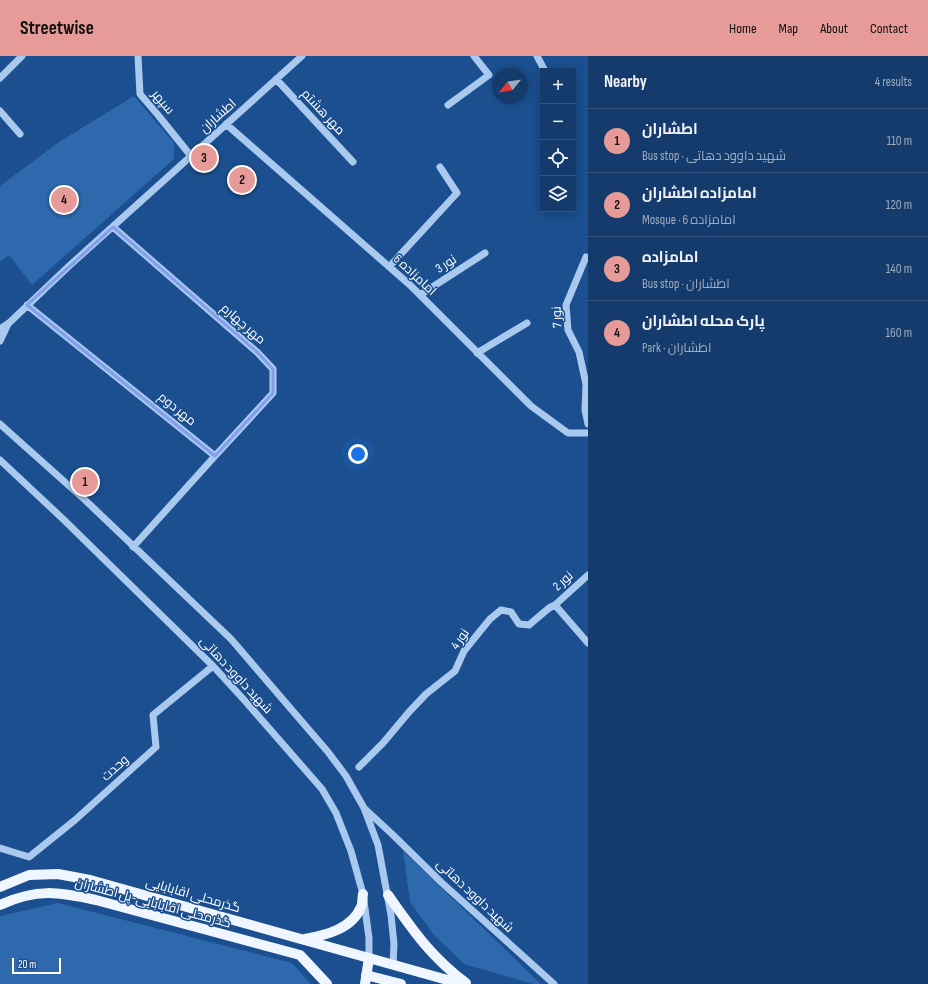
<!DOCTYPE html>
<meta charset="utf-8">
<style>
body{margin:0;font-family:"Sofia Sans Condensed",Cairo,sans-serif;background:#214673;color:#f1f3f6}
.controls{position:absolute;right:12px;top:12px;display:grid;overflow:hidden;border-radius:0px;box-shadow:0 2px 10px #0003}
.controls button{width:36px;height:36px;display:grid;place-items:center;padding:0;border:0;border-bottom:1px solid #33557e;background:#143b6b;color:#f1f3f6;font:20px sans-serif}
.compass{position:absolute;left:492px;top:12px;width:36px;height:36px;border-radius:50%;background:#143b6b;box-shadow:0 2px 10px #0003;rotate:240deg}
.scale{position:absolute;left:12px;bottom:10px;width:49px;box-sizing:border-box;padding-left:4px;border:2px solid #fff;border-top:0;font-size:11px;line-height:14px;white-space:nowrap;color:#fff;-webkit-text-stroke:3px #1b4f8f;paint-order:stroke}
.you{position:absolute;left:358px;top:398px;width:14px;height:14px;margin:-10px;border:3px solid #fff;border-radius:50%;background:#1a73e8;box-shadow:0 0 0 6px #1a73e833}
.badge{display:grid;place-items:center;width:26px;height:26px;border-radius:50%;background:#e69b98;color:#111;font-size:13px;font-weight:700}
.pin{position:absolute;translate:-50% -50%;border:2px solid #fff;box-shadow:0 1px 4px #0006}
.list{margin:0;padding:0;list-style:none}
h2{display:flex;justify-content:space-between;align-items:center;height:52px;margin:0;padding:0 16px;font-size:17px}
h2 small{font-size:13px;font-weight:400;color:#9dadc1}
.list li{display:grid;grid-template-columns:26px 1fr auto;gap:12px;align-items:center;box-sizing:border-box;height:64px;padding:0 16px;border-top:1px solid #33557e}
.list b{display:block;font-size:15px;white-space:nowrap}
.list p{margin:0;font-size:13px;white-space:nowrap;color:#9dadc1}
.list em{font-size:13px;font-style:normal;color:#9dadc1}
.icon{flex:none;width:22px;height:22px;fill:none;stroke:currentColor;stroke-width:2;stroke-linecap:round;stroke-linejoin:round}
.map{position:relative;flex:none;width:588px;height:928px;overflow:hidden}
header{display:flex;align-items:center;gap:24px;box-sizing:border-box;height:56px;padding:0 20px;background:#e69b98;color:#111}
header strong{font-size:19px}
nav{display:flex;gap:22px;margin-inline-start:auto;font-size:14px}
main{display:flex}
aside{flex:1;background:#143b6b}
.map>svg:first-child{display:block}
</style>
<header>
<strong>Streetwise</strong>
<nav><a>Home</a><a>Map</a><a>About</a><a>Contact</a></nav>
</header>
<main>
<div class="map">
<svg width="588" height="928" viewBox="0 0 588 928">
<rect width="100%" height="100%" fill="#1b4f8f"/>
<path fill="#2e69ad" d="M 134,40 L 174,87 L 174,103 L 32,229 L 9,199 L 0,206 L 0,130 L 59,86 Z
M 403,795 L 541,928 L 533,928 L 464,908 L 434,879 L 410,846 Z
M 58,847 L 292,907 L 311,928 L 0,928 L 0,861 L 4,859 Z"/>
<g fill="none" stroke-linecap="round" stroke-linejoin="round">
<path stroke="#a9c9ee" stroke-width="7" d="M 138,0 L 140,38 L 158,59 L 191,100
M 537,0 L 545,15
M 0,22 L 22,0
M 276,23 L 353,106
M 448,49 L 489,19 L 474,0
M 0,55 L 20,78
M 226,68 L 410,229 L 531,350 L 568,377 L 588,377
M 113,171 L 257,296 L 273,313 L 273,337 L 215,400
M 586,201 L 566,249 L 568,274 L 579,296 L 586,328 L 585,354 L 588,368
M 389,211 L 457,137 L 440,111
M 420,239 L 485,197
M 27,249 L 215,400 L 133,491
M 0,273 L 9,267 L 69,210 L 302,0
M 0,285 L 8,268
M 477,297 L 527,267
M 0,368 L 85,444 L 231,583 L 328,696 L 346,720 L 364,752 L 378,789 L 391,859 L 394,888 L 393,909
M 0,404 L 63,463 L 213,610 L 246,646 L 322,733 L 336,757 L 351,795 L 363,838 L 369,882 L 369,902
M 555,549 L 588,519
M 359,711 L 383,687 L 409,656 L 426,638 L 455,615 L 464,595 L 490,563 L 501,554 L 511,556 L 519,568 L 529,569 L 549,552 L 555,549 L 588,587
M 365,753 L 392,778 L 442,827 L 554,928
M 0,792 L 29,801 L 75,764 L 156,691 L 153,659 L 213,610"/>
<path stroke="#f0f6ff" stroke-width="10" d="M 0,831 L 29,819 L 58,818 L 90,824 L 462,928
M 388,839 C 413,874 430,900 466,927
M 0,849 C 37,832 58,836 96,844 L 300,899 L 327,928
M 305,883 C 326,879 352,873 361,851 C 363,847 362,842 363,838
M 366,919 L 401,928
M 365,928 L 369,902"/>
</g>
<path fill="none" stroke="#839eea" stroke-width="3" stroke-linejoin="round" d="M 113,171 L 257,296 L 273,313 L 273,337 L 215,400 L 27,249 Z"/>
<g text-anchor="middle" dominant-baseline="central" stroke-width="3" stroke-linejoin="round" paint-order="stroke">
<g font-size="13" fill="#fff" stroke="#1b4f8f">
<text transform="translate(163 46) rotate(50)">سپهر</text>
<text transform="translate(323 56) rotate(47)">مهر هشتم</text>
<text transform="translate(218 60) rotate(-42)">اطشاران</text>
<text transform="translate(446 208) rotate(-33)">نور 3</text>
<text transform="translate(415 219) rotate(43)">امامزاده 6</text>
<text transform="translate(557 261) rotate(-93)">نور 7</text>
<text transform="translate(243 268) rotate(41)">مهر چهارم</text>
<text transform="translate(177 353) rotate(39)">مهر دوم</text>
<text transform="translate(563 525) rotate(-42)">نور 2</text>
<text transform="translate(460 583) rotate(-55)">نور 4</text>
<text transform="translate(236 619) rotate(47)">شهید داوود دهاتی</text>
<text transform="translate(115 712) rotate(-42)">وحدت</text>
<text transform="translate(193 839) rotate(16)">گذرمحلی اقابابایی</text>
<text transform="translate(475 840) rotate(43)">شهید داوود دهاتی</text>
<text transform="translate(153 847) rotate(15)">گذرمحلی اقابابایی-پل اطشاران</text>
</g>
</g>
</svg>
<div class="controls">
<button>+</button>
<button>−</button>
<button><svg class="icon" aria-label="locate" viewBox="0 0 24 24"><circle cx="12" cy="12" r="6"/><path d="M12 2v4M12 18v4M2 12h4M18 12h4"/></svg></button>
<button><svg class="icon" aria-label="layers" viewBox="0 0 24 24"><path d="M12 4l9 5-9 5-9-5zM3 14l9 5 9-5"/></svg></button>
</div>
<svg class="compass" viewBox="-18 -18 36 36"><path d="M0-13l5 13h-10z" fill="#e53935"/><path d="M0 13l5-13h-10z" fill="#9dadc1"/></svg>
<div class="scale">20 m</div>
<div class="you"></div>
<div class="pin badge" style="left:85px;top:426px">1</div>
<div class="pin badge" style="left:242px;top:124px">2</div>
<div class="pin badge" style="left:204px;top:102px">3</div>
<div class="pin badge" style="left:64px;top:144px">4</div>
</div>
<aside>
<h2>Nearby<small>4 results</small></h2>
<ul class="list">
<li><span class="badge">1</span><div><b>اطشاران</b><p>Bus stop · شهید داوود دهاتی</p></div><em>110 m</em></li>
<li><span class="badge">2</span><div><b>امامزاده اطشاران</b><p>Mosque · امامزاده 6</p></div><em>120 m</em></li>
<li><span class="badge">3</span><div><b>امامزاده</b><p>Bus stop · اطشاران</p></div><em>140 m</em></li>
<li><span class="badge">4</span><div><b>پارک محله اطشاران</b><p>Park · اطشاران</p></div><em>160 m</em></li>
</ul>
</aside>
</main>
